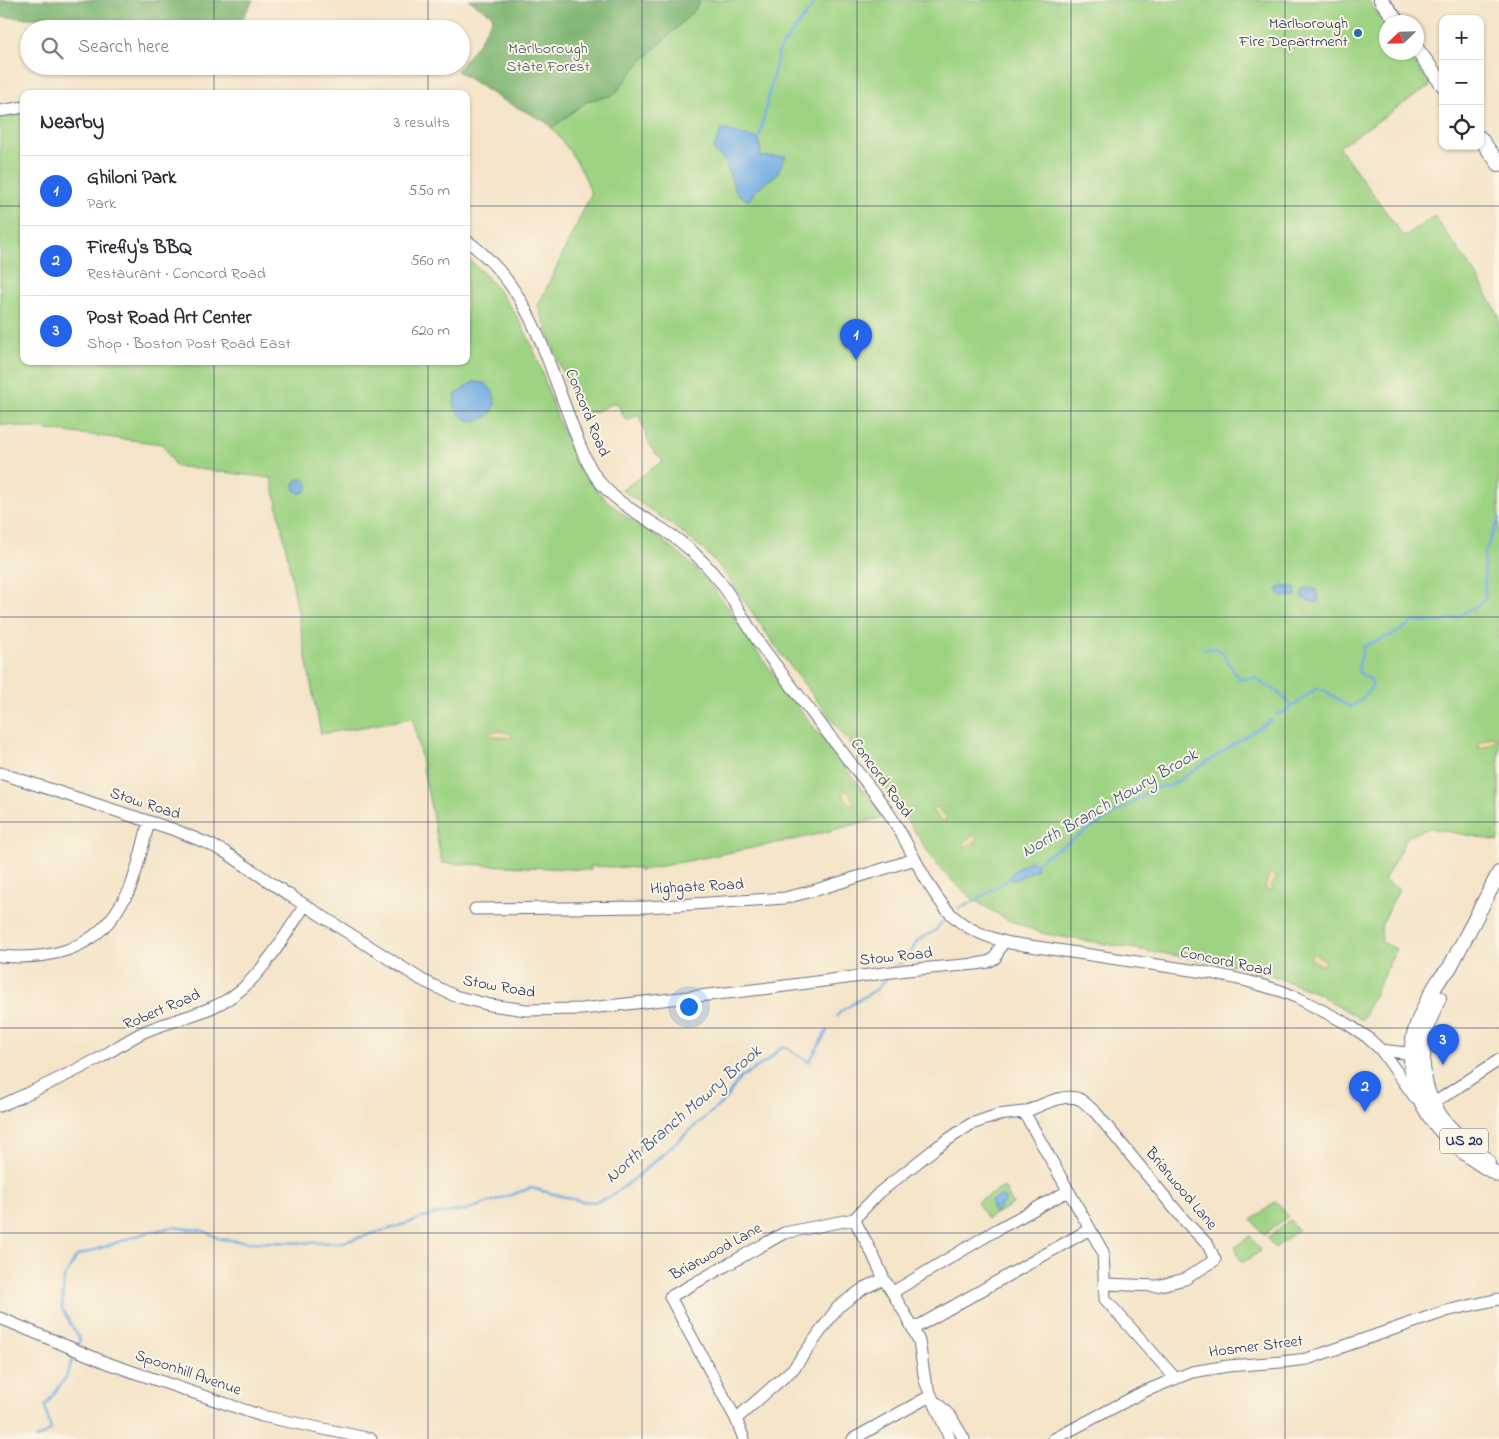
<!DOCTYPE html>
<meta charset="utf-8">
<style>
body{margin:0;font-family:"Indie Flower",sans-serif;background:#f2f2f3;color:#2b2b33}
.controls{position:absolute;right:15px;top:15px;display:grid;overflow:hidden;border-radius:10px;box-shadow:0 1px 4px #0004}
.controls button{width:45px;height:45px;display:grid;place-items:center;padding:0;border:0;border-bottom:1px solid #e1e1e2;background:#fff;color:#2b2b33;font:25px sans-serif}
.compass{position:absolute;left:1379px;top:15px;width:45px;height:45px;border-radius:50%;background:#fff;box-shadow:0 1px 4px #0004;rotate:247deg}
.you{position:absolute;left:688px;top:1006px;width:18px;height:18px;margin:-12px;border:4px solid #fff;border-radius:50%;background:#1a73e8;box-shadow:0 0 0 8px #1a73e833}
.badge{display:grid;place-items:center;width:32px;height:32px;border-radius:50%;background:#2563eb;color:#fff;font-size:16px;font-weight:700}
.pin{position:absolute;translate:-50% -41px;filter:drop-shadow(0 1px 2px #0008)}
.pin::after{content:'';position:absolute;top:26px;width:18px;height:15px;background:inherit;clip-path:polygon(0 0,100% 0,50% 100%)}
.list{margin:0;padding:0;list-style:none}
h2{display:flex;justify-content:space-between;align-items:center;height:65px;margin:0;padding:0 20px;font-size:21px}
h2 small{font-size:16px;font-weight:400;color:#7c7c81}
.list li{display:grid;grid-template-columns:32px 1fr auto;gap:15px;align-items:center;box-sizing:border-box;height:70px;padding:0 20px;border-top:1px solid #e1e1e2}
.list b{display:block;font-size:19px;white-space:nowrap}
.list p{margin:0;font-size:16px;white-space:nowrap;color:#7c7c81}
.list em{font-size:16px;font-style:normal;color:#7c7c81}
.icon{flex:none;width:28px;height:28px;fill:none;stroke:currentColor;stroke-width:2;stroke-linecap:round;stroke-linejoin:round}
.map{position:relative;flex:none;width:1499px;height:1439px;overflow:hidden}
.search{position:absolute;background:#fff;box-shadow:0 1px 4px #0004;left:20px;top:20px;width:450px;height:55px;display:flex;align-items:center;gap:12px;box-sizing:border-box;padding:0 18px;border-radius:28px;color:#7c7c81;font-size:19px}
.panel{position:absolute;background:#fff;box-shadow:0 1px 4px #0004;left:20px;top:90px;width:450px;height:275px;border-radius:10px}
.map>svg:first-child{display:block}
</style>
<div class="map">
<svg width="1499" height="1439" viewBox="0 0 1499 1439">
<rect width="100%" height="100%" fill="#fcf5e5"/>
<filter id="ink" filterUnits="userSpaceOnUse"><feTurbulence type="fractalNoise" baseFrequency=".02" numOctaves="2"/><feDisplacementMap in="SourceGraphic" scale="10" xChannelSelector="R" yChannelSelector="G"/><feConvolveMatrix kernelMatrix="1 2 1 2 8 2 1 2 1" color-interpolation-filters="sRGB"/></filter>
<filter id="wash" filterUnits="userSpaceOnUse"><feTurbulence type="fractalNoise" baseFrequency=".0096" numOctaves="4" result="noise"/><feDisplacementMap in="SourceGraphic" scale="20" xChannelSelector="R" yChannelSelector="G"/><feGaussianBlur stdDeviation="1.12" result="paint"/><feColorMatrix in="noise" values="0 0 0 0 0 0 0 0 0 0 0 0 0 0 0 0 0 1.4 0 .05"/><feComposite in="paint" operator="in"/></filter>
<g filter="url(#wash)">
<rect width="100%" height="100%" fill="#f4e4c8"/>
<path fill="#9ed383" stroke="#5c8170" d="M 700,0 L 1368,0 L 1386,25 L 1386,52 L 1407,53 L 1431,85 L 1339,147 L 1404,237 L 1434,216 L 1475,273 L 1499,316 L 1499,841 L 1429,828 L 1407,837 L 1384,881 L 1399,889 L 1381,926 L 1382,942 L 1396,949 L 1362,1020 L 1317,993 L 1268,974 L 1234,965 L 1045,934 L 1008,920 L 974,900 L 947,876 L 932,858 L 899,807 L 781,654 L 724,572 L 704,550 L 675,527 L 622,490 L 663,461 L 651,448 L 639,415 L 626,420 L 616,402 L 580,419 L 538,306 L 591,194 C 585,170 567,147 552,128 L 587,101 L 614,95 L 638,65 L 695,10 Z
M 11,112 L 11,115 L 24,114 L 24,361 L 466,361 L 466,257 C 496,283 519,314 534,351 C 552,396 561,442 590,482 C 609,508 637,523 663,541 C 678,552 692,565 705,579 C 729,605 747,639 769,668 C 806,719 846,768 884,817 L 802,838 L 642,870 L 639,871 L 639,868 L 591,866 L 591,870 L 442,863 L 413,718 L 321,734 C 303,649 291,563 271,478 L 175,466 L 163,444 L 0,424 L 0,116 Z
M 1004,1187 L 1013,1204 L 987,1219 L 977,1202 Z
M 1276,1201 L 1288,1216 L 1264,1235 L 1252,1220 Z
M 1290,1220 L 1298,1230 L 1275,1248 L 1267,1238 Z
M 1250,1236 L 1261,1251 L 1242,1263 L 1235,1247 Z"/>
<path fill="#7eb571" stroke="#4c7268" d="M 0,0 L 253,0 L 236,29 L 118,29 L 55,19 L 0,17 Z
M 469,0 L 700,0 L 695,10 L 638,65 L 614,95 L 587,101 L 552,128 L 544,121 L 499,98 L 457,71 L 477,45 L 493,18 L 491,14 Z"/>
<path fill="#eeda9e" stroke="#84847e" d="M 498,731 L 510,733 L 513,737 L 510,738 L 491,736 L 488,733 Z
M 1494,736 L 1496,739 C 1493,744 1484,749 1478,748 L 1479,742 Z
M 843,789 L 851,794 L 854,804 L 852,805 L 846,801 L 842,792 Z
M 936,807 L 946,817 L 946,821 L 942,821 L 932,811 L 933,808 Z
M 973,835 L 977,838 L 976,842 L 965,847 L 964,842 Z
M 1271,873 L 1276,879 L 1275,882 L 1271,884 L 1273,890 L 1268,891 L 1265,887 L 1269,874 Z
M 1313,953 L 1323,958 L 1325,962 L 1322,966 L 1311,959 L 1310,957 Z"/>
<path fill="#74aee4" stroke="#486ea1" d="M 722,129 L 759,139 L 761,157 L 786,156 L 776,175 L 757,189 L 748,201 L 736,192 L 726,163 L 713,150 Z
M 473,382 L 485,383 C 516,410 466,440 454,404 L 456,394 Z
M294 486a7 7 0 1 1 14 0a7 7 0 1 1-14 0Z
M 1281,587 L 1295,587 L 1296,596 L 1281,597 L 1277,589 Z
M 1305,588 L 1316,590 L 1319,601 L 1317,603 L 1304,599 L 1302,594 Z
M 1030,860 L 1036,863 L 1037,869 L 1015,880 L 1010,879 L 1009,877 L 1015,870 Z
M 1000,1196 L 1005,1198 L 1005,1203 L 1001,1205 L 996,1212 L 993,1213 L 991,1201 Z"/>
<g fill="none" stroke-linecap="round" stroke-linejoin="round">
<path stroke="#74aee4" stroke-width="2.5" d="M 759,139 L 779,50 L 817,0
M 1203,649 L 1216,648 L 1223,654 L 1240,680 L 1255,677 L 1265,685 L 1275,690 L 1292,706
M 1276,715 L 1287,710 L 1318,688 C 1332,692 1338,702 1351,707 L 1363,698 L 1372,686 L 1372,681 L 1358,672 C 1359,663 1362,655 1364,646 L 1396,633 L 1413,622 L 1442,622 L 1457,617 L 1477,606 L 1485,599 L 1484,554 L 1499,519
M 1035,863 L 1155,788 L 1163,786 L 1169,787 L 1271,720
M 959,908 L 975,901 L 1013,876
M 899,964 L 910,953 L 918,940 L 935,931 L 942,922
M 837,1016 L 841,1011 L 877,989 L 886,979
M 78,1345 L 80,1340 L 62,1309 L 64,1278 L 77,1256 L 142,1234 L 173,1227 L 205,1231 L 220,1239 L 248,1242 L 340,1243 L 392,1228 L 435,1214 L 466,1210 L 531,1188 L 580,1201 L 593,1202 L 608,1198 L 633,1180 L 725,1100 L 740,1078 L 767,1061 L 783,1046 L 809,1062 L 827,1031
M 36,1439 L 51,1430 L 45,1406 L 66,1377 L 74,1356"/>
</g>
</g>
<g filter="url(#ink)">
<g fill="none" stroke-linecap="round" stroke-linejoin="round">
<defs>
<path id="minor" d="M 0,111 L 24,107
M 466,240 C 529,286 543,350 570,419 C 577,438 584,459 596,477 C 614,502 639,514 664,530 C 684,543 703,560 718,579 C 734,599 745,623 760,644 C 787,681 815,717 843,753 C 859,774 876,794 890,815 C 910,845 928,893 953,916 C 969,931 989,938 1010,943 L 1211,973 L 1247,981 L 1281,991 L 1298,998 L 1346,1023 L 1367,1037 L 1381,1050 L 1416,1099
M 0,773 L 175,830 L 209,844 L 225,852 L 286,893 L 422,980 L 455,996 L 490,1005 L 526,1010 L 581,1009 L 762,989 L 907,970 L 976,964 L 988,962 L 995,958 L 1003,942
M 475,909 L 647,907 L 785,898 L 816,890 L 915,859
M 0,956 C 47,960 91,952 118,909 C 122,902 127,896 130,889 C 138,868 143,844 149,822
M 1381,1050 L 1406,1053 L 1416,1061
M 1434,1103 L 1499,1060
M 0,1106 C 34,1091 67,1075 100,1058 C 115,1049 130,1038 146,1031 C 179,1017 215,1013 243,988 C 268,965 286,934 305,905
M 1024,1112 C 1039,1107 1065,1091 1081,1100 C 1086,1103 1091,1109 1096,1113 L 1184,1220 L 1208,1245 L 1215,1260 L 1185,1279 L 1157,1286 L 1104,1284
M 893,1292 L 998,1229 L 1068,1191
M 0,1318 L 107,1363 L 262,1416 L 371,1439
M 913,1329 L 1090,1229
M 937,1403 L 951,1417 L 964,1439
M 736,1419 L 794,1368 L 838,1307 L 864,1288 L 884,1279
M 744,1439 L 736,1419 L 670,1297 L 784,1233 L 854,1219
M 853,1439 L 930,1396
M 950,1439 L 925,1381 L 919,1341 L 907,1317 L 884,1279 L 873,1255 L 854,1219 L 880,1192 L 937,1147 L 971,1124 L 998,1115 L 1024,1112 L 1103,1252 L 1105,1299 L 1175,1378
M 1054,1439 L 1143,1392 L 1192,1372 L 1228,1366 L 1281,1362 L 1307,1359 L 1446,1311 L 1499,1299"/>
<path id="major" d="M 1381,0 L 1398,22
M 1416,48 L 1443,85
M 1480,138 L 1499,164
M 1499,873 L 1449,969 C 1437,980 1431,993 1424,1008 C 1387,1081 1435,1141 1499,1175
M 1439,998 C 1416,1044 1415,1093 1453,1131 C 1464,1142 1477,1151 1488,1162"/>
</defs>
<use href="#minor" stroke="#676e83" stroke-width="13"/>
<use href="#major" stroke="#676e83" stroke-width="16"/>
<use href="#minor" stroke="#fff" stroke-width="11"/>
<use href="#major" stroke="#fff" stroke-width="14"/>
</g>
</g>
<path fill="none" stroke="#1b2f5e" stroke-width="1" stroke-opacity="0.55" d="M 214,0 L 214,29M 428,0 L 428,29M 642,0 L 642,1439M 857,0 L 857,1439M 1071,0 L 1071,1439M 1285,0 L 1285,1439M 214,66 L 214,94M 428,66 L 428,94M 0,206 L 24,206M 466,206 L 1499,206M 214,361 L 214,1439M 428,361 L 428,1439M 0,411 L 1499,411M 0,617 L 1499,617M 0,822 L 1499,822M 0,1028 L 1499,1028M 0,1233 L 1499,1233"/>
<circle fill="#1f6fb2" stroke="#fcf5e5" stroke-width="2" cx="1358" cy="33" r="5"/>
<g text-anchor="middle" dominant-baseline="central" stroke-width="4" stroke-linejoin="round" paint-order="stroke">
<rect fill="#fcf5e5" stroke="#5e6a86" stroke-width="1" x="1440" y="1128.5" width="48" height="25" rx="4"/>
<g font-size="15" font-weight="bold" fill="#1b2f5e">
<text x="1464" y="1141">US 20</text>
</g>
<g font-size="16" fill="#1b2f5e" stroke="#fcf5e5" text-anchor="end">
<text x="1348" y="24">Marlborough<tspan x="1348" dy="18">Fire Department</tspan></text>
</g>
<g font-size="16" fill="#3c5867" stroke="#fcf5e5">
<text x="548" y="49">Marlborough<tspan x="548" dy="18">State Forest</tspan></text>
</g>
<g font-size="16" fill="#1b2f5e" stroke="#fcf5e5">
<text transform="translate(587 413) rotate(68)">Concord Road</text>
<text transform="translate(881 778) rotate(54)">Concord Road</text>
<text transform="translate(145 804) rotate(18)">Stow Road</text>
<text transform="translate(697 887) rotate(-3)">Highgate Road</text>
<text transform="translate(896 957) rotate(-6)">Stow Road</text>
<text transform="translate(1226 962) rotate(12)">Concord Road</text>
<text transform="translate(499 987) rotate(10)">Stow Road</text>
<text transform="translate(162 1010) rotate(-23)">Robert Road</text>
<text transform="translate(1181 1189) rotate(50)">Briarwood Lane</text>
<text transform="translate(716 1252) rotate(-29)">Briarwood Lane</text>
<text transform="translate(1256 1347) rotate(-7)">Hosmer Street</text>
<text transform="translate(188 1373) rotate(19)">Spoonhill Avenue</text>
</g>
<g font-size="18" font-style="italic" fill="#365586" stroke="#fcf5e5">
<text transform="translate(1110 804) rotate(-30)">North Branch Mowry Brook</text>
<text transform="translate(684 1115) rotate(-41)">North Branch Mowry Brook</text>
</g>
</g>
</svg>
<div class="controls">
<button>+</button>
<button>−</button>
<button><svg class="icon" aria-label="locate" viewBox="0 0 24 24"><circle cx="12" cy="12" r="6"/><path d="M12 2v4M12 18v4M2 12h4M18 12h4"/></svg></button>
</div>
<svg class="compass" viewBox="-18 -18 36 36"><path d="M0-13l5 13h-10z" fill="#e53935"/><path d="M0 13l5-13h-10z" fill="#7c7c81"/></svg>
<div class="you"></div>
<div class="pin badge" style="left:856px;top:360px">1</div>
<div class="pin badge" style="left:1365px;top:1112px">2</div>
<div class="pin badge" style="left:1443px;top:1065px">3</div>
<div class="search"><svg class="icon" aria-label="search" viewBox="0 0 24 24"><circle cx="10" cy="10" r="6"/><path d="M15 15l6 6"/></svg>Search here</div>
<section class="panel">
<h2>Nearby<small>3 results</small></h2>
<ul class="list">
<li><span class="badge">1</span><div><b>Ghiloni Park</b><p>Park</p></div><em>550 m</em></li>
<li><span class="badge">2</span><div><b>Firefly's BBQ</b><p>Restaurant · Concord Road</p></div><em>560 m</em></li>
<li><span class="badge">3</span><div><b>Post Road Art Center</b><p>Shop · Boston Post Road East</p></div><em>620 m</em></li>
</ul>
</section>
</div>
